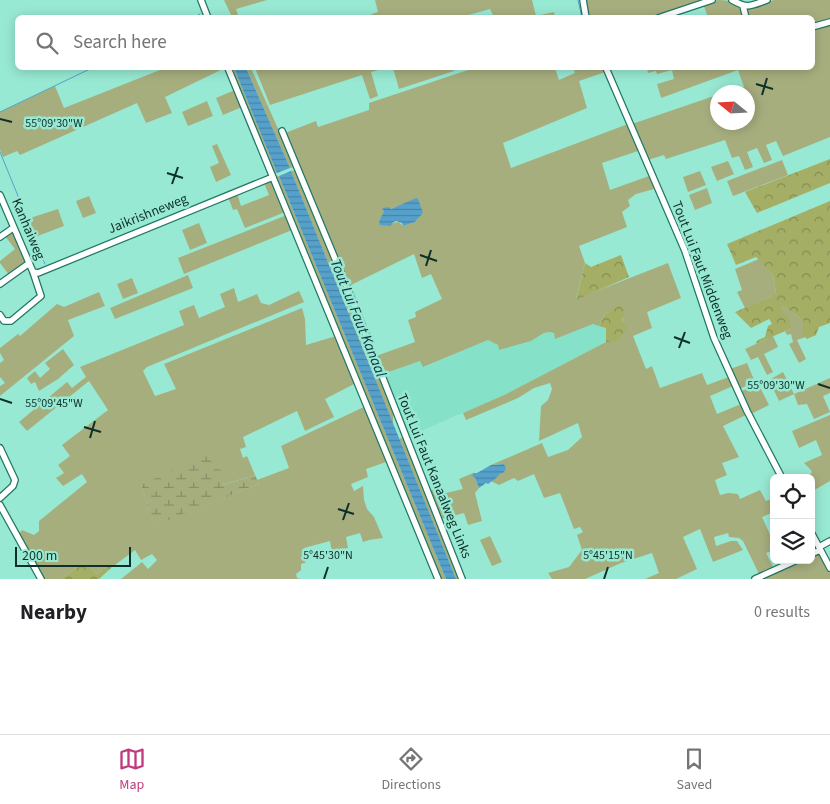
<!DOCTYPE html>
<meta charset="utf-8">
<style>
body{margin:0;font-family:"Source Sans 3",sans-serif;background:#f2f2f2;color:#202124}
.controls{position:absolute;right:15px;bottom:15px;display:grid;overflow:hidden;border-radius:8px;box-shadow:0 2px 12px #0003}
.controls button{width:45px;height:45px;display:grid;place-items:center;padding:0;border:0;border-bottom:1px solid #e0e0e0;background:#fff;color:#202124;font:25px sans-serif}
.compass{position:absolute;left:710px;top:85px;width:45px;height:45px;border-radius:50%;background:#fff;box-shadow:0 2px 12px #0003;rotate:288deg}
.scale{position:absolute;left:15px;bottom:12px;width:116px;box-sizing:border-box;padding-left:5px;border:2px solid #0e3028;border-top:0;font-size:14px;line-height:18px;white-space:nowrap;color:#0e3028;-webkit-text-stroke:4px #98e9d3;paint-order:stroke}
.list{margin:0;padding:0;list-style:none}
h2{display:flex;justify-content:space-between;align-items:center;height:65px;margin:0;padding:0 20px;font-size:21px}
h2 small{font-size:16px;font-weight:400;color:#757577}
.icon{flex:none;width:28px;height:28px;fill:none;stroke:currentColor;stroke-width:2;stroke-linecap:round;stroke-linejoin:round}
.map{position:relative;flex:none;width:830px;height:579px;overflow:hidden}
.search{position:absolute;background:#fff;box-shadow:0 2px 12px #0003;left:15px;right:15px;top:15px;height:55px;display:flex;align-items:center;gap:12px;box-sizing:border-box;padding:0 18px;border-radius:8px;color:#757577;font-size:19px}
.sheet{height:155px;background:#fff}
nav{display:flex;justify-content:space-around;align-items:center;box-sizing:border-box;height:70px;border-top:1px solid #e0e0e0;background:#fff;font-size:14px;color:#757577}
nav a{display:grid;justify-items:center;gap:2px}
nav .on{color:#c13b7c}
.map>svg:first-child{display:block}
</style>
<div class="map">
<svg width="830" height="579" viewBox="0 0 830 579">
<defs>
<pattern id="forest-crowns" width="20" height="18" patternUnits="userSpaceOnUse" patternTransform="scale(1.25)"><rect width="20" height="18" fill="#a5ae65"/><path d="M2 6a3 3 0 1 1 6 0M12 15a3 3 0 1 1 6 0" fill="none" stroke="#858e53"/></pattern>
<pattern id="wetland-marsh" width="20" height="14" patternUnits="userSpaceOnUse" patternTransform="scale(1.25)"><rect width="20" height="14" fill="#a7ae7e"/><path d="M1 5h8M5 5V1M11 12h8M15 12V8" fill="none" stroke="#868e67"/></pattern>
<pattern id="water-rules" width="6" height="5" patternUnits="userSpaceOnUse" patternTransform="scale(1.25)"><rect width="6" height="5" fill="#56a1cb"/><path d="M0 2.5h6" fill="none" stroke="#4684a5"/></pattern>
</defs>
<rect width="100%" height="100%" fill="#98e9d3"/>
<path fill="#85e1c8" d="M 593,324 L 606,328 L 606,342 L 504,395 L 409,436 L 383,374 L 420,361 L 424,367 L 488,340 L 498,345 L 499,350 L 531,341 L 544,333 L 551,332 L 554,333 L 555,339 Z"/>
<path fill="#a7ae7e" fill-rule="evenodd" d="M 224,0 L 267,0 L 236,9 L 239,18 L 232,17 Z
M 375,0 L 532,0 L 536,16 L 554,12 L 555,17 L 494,17 L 490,9 L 461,17 L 364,17 L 378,12 Z
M 585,0 L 708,0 L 654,18 L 588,17 Z
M 718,0 C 732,0 739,4 744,17 L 708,17 L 703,4 Z
M 774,0 L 830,0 L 830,20 L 813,25 L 812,18 L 748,17 L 746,9 Z
M 830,23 L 830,137 L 783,156 L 776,141 L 766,145 L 772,160 L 764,163 L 757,148 L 747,152 L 753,167 L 745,170 L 739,156 L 732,158 L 725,140 L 666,159 L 664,155 L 648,160 L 632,124 L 717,95 L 718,122 L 748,122 L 748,92 L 725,92 L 744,87 L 738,70 L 661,98 L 657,84 L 674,79 L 672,70 L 657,74 L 656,71 L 648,73 L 647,68 L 812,68 L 813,29 Z
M 165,68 L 225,68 L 165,97 L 172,113 L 146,123 L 137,103 L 20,155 L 17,151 L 3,157 L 0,150 L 0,112 L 55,86 L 64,108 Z
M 231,68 L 234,68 L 277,173 L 274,174 Z
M 246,68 L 251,68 L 295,167 L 290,168 Z
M 255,68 L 386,68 L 371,72 L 378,96 L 370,99 L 362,75 L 270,105 Z
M 393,68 L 453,68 L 454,71 L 399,89 Z
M 474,68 L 555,68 L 559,80 L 575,73 L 573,68 L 604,68 L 605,72 L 579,81 L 587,108 L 503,143 L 511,168 L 628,124 L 638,151 L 602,163 L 610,190 L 649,176 L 654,189 L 636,194 L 628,200 L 630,206 L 622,212 L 627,227 L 579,246 L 585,263 L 576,299 L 668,263 L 681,298 L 647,312 L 652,328 L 633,336 L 646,369 L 652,366 L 660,388 L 702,373 L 707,385 L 729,377 L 733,386 L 710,396 L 717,414 L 741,404 L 746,415 L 723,426 L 739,457 L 722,463 L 727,475 L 715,480 L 720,495 L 728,493 L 738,494 L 740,499 L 760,490 L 766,501 L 774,498 L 774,512 L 762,517 L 772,539 L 774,538 L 774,550 L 766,553 L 774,569 L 760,576 L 743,541 L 739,538 L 729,537 L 728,533 L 714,537 L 716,546 L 731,541 L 737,541 L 743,550 L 713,562 L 700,529 L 683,537 L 697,569 L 676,579 L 645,579 L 659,573 L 652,553 L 621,563 L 585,579 L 552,579 L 548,573 L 569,567 L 582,550 L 577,535 L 583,532 L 580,527 L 574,529 L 560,493 L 544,498 L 534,474 L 518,481 L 514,478 L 499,485 L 491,481 L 501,473 L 504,464 L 491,465 L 542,443 L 548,457 L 568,450 L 582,437 L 578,423 L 539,441 L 541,406 L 548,400 L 552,389 L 550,383 L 534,388 L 518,398 L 466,420 L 463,413 L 504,395 L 606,342 L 617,342 L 624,315 L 621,306 L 605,314 L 599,326 L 593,324 L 555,339 L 554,333 L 550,332 L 544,333 L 531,341 L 499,350 L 498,345 L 488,340 L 423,367 L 420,361 L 383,374 L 376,356 L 415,342 L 408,320 L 416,317 L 415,312 L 442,299 L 431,274 L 422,278 L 414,254 L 349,286 L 285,133 L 316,121 L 318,127 L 369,110 L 369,103 ZM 399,206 L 423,213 L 415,222 L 403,226 L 399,222 L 392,223 L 379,221 L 384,211 Z
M 235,90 L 242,107 L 223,115 L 216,98 Z
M 207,101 L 213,116 L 188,126 L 182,112 Z
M 217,144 L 231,175 L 216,182 L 210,167 L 219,163 L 212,146 Z
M 782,160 L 788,175 L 733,196 L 727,181 Z
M 728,161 L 734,174 L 717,181 L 711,167 Z
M 296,170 L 352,309 L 351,311 L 360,336 L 364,338 L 393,413 L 393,424 L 291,171 Z
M 700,171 L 706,185 L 688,192 L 683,177 Z
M 279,176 L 446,579 L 441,579 L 275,177 Z
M 272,179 L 285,212 L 245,228 L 237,209 L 233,210 L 228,197 L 237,193 L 241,206 L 269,195 L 264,183 Z
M 707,188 L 712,203 L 695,210 L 689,195 Z
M 89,196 L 96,213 L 83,218 L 76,201 Z
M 58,209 L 64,226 L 35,237 L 27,219 Z
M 287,215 L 292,230 L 184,274 L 178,258 Z
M 199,223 L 207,243 L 190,250 L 182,230 Z
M 13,230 L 25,261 L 24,263 L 9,275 L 0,263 L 0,261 L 15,249 L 5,236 Z
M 759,259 L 773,275 L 776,292 L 770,297 L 745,308 L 737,292 L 742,290 L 735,269 Z
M 188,275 L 193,288 L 115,319 L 110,308 Z
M 132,278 L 138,293 L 123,299 L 117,284 Z
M 234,288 L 238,302 L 257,294 L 261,303 L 269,305 L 299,291 L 304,302 L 147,367 L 143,371 L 155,396 L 176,389 L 164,364 L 302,308 L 305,319 L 306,345 L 336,336 L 356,383 L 325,399 L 334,417 L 305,431 L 297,411 L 243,437 L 246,447 L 240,449 L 243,458 L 247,456 L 255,475 L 222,485 L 141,485 L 155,524 L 259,484 L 257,480 L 289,468 L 281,446 L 366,406 L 389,461 L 366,469 L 368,477 L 351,484 L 354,491 L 363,486 L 364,500 L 367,509 L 374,517 L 383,538 L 369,540 L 363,542 L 360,533 L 346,537 L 348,548 L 332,553 L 330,541 L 304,548 L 308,557 L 305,563 L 301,564 L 301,570 L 296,574 L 297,578 L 301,579 L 121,579 L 142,562 L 148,569 L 157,560 L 152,554 L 141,560 L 135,550 L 111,568 L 109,565 L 97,574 C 92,570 89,565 84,563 L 60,579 L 43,579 L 18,535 L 22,530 L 34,535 L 39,531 L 39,521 L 87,482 L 82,474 L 63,486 L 56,478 L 64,473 L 58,465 L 70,456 L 62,445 L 108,410 L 89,381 L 27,431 L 19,422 L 67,382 L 72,388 L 86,377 L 80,367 L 184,325 L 179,311 L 194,305 L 199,318 L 225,307 L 220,294 Z
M 99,292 L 105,306 L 68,320 L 74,336 L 0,396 L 0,386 L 5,383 L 0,377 L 0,363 L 4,360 L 0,353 L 0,348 L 18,334 L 20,336 L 57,304 L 64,307 Z
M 783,306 L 803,320 L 803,338 L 797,340 L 806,359 L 799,363 L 789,344 L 793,342 L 791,334 L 787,335 L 785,331 L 790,329 L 781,310 Z
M 773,336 L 778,347 L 764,354 L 773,372 L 767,375 L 758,357 L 751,360 L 745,349 Z
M 63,349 L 74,365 L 58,379 L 39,391 L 35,382 L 31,384 L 27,378 L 35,371 L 40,378 L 50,369 L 45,363 Z
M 747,363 L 755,382 L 739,389 L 730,369 Z
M 783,372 L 794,394 L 830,378 L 830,393 L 823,396 L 830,412 L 814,419 L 807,404 L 798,405 L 794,394 L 779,401 L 769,380 Z
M 758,383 L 769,405 L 751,414 L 740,392 Z
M 830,415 L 830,481 L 811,492 L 811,478 L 801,478 L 812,473 L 811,470 L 804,463 L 822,455 L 816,440 L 799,448 L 792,431 Z
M 404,437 L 460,579 L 456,579 L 399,439 Z
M 473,473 L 472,476 L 475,478 L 479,488 L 475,493 L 482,521 L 468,525 L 464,513 L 441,519 L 430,491 L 443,487 L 446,493 L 463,489 L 459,479 Z
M 490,536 L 502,562 L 492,566 L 480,540 Z
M 819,553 L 830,573 L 830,579 L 760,579 L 802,560 L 811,560 L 811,556 Z"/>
<path fill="url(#forest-crowns)" d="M 830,159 L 830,183 L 757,213 L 745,192 Z
M 830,201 L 830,323 L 819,327 L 816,335 L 807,339 L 805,337 L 803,338 L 803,320 L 783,306 L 781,310 L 790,318 L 790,329 L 755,344 L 758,340 L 765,337 L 768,326 L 772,324 L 769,319 L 751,328 L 735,312 L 770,297 L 776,292 L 773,275 L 756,257 L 736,265 L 727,244 Z
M 621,255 L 629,277 L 576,300 L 585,263 L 591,267 Z
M 621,305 L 625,315 L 622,320 L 627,328 L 617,342 L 606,342 L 606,328 L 599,326 L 605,314 Z
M 84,563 C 89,565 92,570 97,574 L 109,565 L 111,568 L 99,579 L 60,579 Z"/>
<path fill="url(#wetland-marsh)" d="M 205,455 L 208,458 L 214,458 L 218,462 L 218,469 L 221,470 L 223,475 L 223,485 L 255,475 L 259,484 L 155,525 L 141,485 Z"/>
<path fill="url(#water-rules)" d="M 234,68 L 246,68 L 290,168 L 277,173 Z
M 291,171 L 456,579 L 446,579 L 279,176 Z
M 416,198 L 418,199 L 423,213 L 415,222 L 403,226 L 402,223 L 396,221 L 392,223 L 391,226 L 380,225 L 379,221 L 384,211 L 382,208 L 389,207 L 391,209 Z
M 504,464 L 506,469 L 503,473 L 501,473 L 495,479 L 488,484 L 486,483 L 479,488 L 475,478 L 472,476 L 473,473 L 477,473 L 491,465 Z"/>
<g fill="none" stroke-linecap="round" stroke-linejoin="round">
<path stroke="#56a1cb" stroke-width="1" d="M 578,0 L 582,18
M 193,18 L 200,14
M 0,112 L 92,68
M 0,152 L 34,235
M 36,243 L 45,264"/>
<defs>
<path id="minor" d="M 201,0 L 208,18
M 583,0 L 586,18
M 732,0 C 748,9 750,6 767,0
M 743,6 L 746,18
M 658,18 L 712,0
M 812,27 L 830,22
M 228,68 L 438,579
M 606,68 L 685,251 L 714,338 L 747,411 L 782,478
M 282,131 L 353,302 L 462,579
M 0,195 L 33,272 L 41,296 L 11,321 L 4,321 L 0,315
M 0,237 L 13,228
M 33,272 L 38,273 L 273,177
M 0,284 L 28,264
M 0,448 L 15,480 L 13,486 L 0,498
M 0,505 L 41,579
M 811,532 L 830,568
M 819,547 L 830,541
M 811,554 L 820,550
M 755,579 L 797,560"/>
</defs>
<use href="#minor" stroke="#227865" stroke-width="8"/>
<use href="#minor" stroke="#fff" stroke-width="5.5"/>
</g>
<path fill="none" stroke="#0e3028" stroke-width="2" d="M 756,84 L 773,89M 762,95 L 767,78M 0,119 L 12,122M 167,173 L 183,178M 172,184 L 178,167M 420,255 L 437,261M 426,266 L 431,250M 674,337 L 690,343M 679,348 L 685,332M 818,384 L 830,388M 0,399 L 12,403M 84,427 L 101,432M 90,438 L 95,421M 338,509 L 354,514M 343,520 L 349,503M 324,579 L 328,567M 604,579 L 608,567"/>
<g text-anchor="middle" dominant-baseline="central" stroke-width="5" stroke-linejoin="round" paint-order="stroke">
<g font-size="14" fill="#0e3028" stroke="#98e9d3">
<text transform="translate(148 214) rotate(-22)">Jaikrishneweg</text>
<text transform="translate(28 229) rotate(67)">Kanhaiweg</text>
<text transform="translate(702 270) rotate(69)">Tout Lui Faut Middenweg</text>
<text transform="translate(434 476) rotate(68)">Tout Lui Faut Kanaalweg Links</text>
</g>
<g font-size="15" font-style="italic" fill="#0f3143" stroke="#98e9d3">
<text transform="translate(358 318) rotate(68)">Tout Lui Faut Kanaal</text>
</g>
</g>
<g font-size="12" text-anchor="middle" fill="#0e3028" stroke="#98e9d3" stroke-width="5" stroke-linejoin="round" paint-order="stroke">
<text x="54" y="127">55°09'30"W</text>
<text x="776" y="389">55°09'30"W</text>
<text x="54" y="407">55°09'45"W</text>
<text x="328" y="559">5°45'30"N</text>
<text x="608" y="559">5°45'15"N</text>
</g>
</svg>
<div class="controls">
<button><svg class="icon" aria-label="locate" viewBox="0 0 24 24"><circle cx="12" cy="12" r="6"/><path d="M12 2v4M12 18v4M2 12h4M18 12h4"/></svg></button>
<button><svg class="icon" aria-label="layers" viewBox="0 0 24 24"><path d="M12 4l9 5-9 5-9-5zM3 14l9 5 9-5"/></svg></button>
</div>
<svg class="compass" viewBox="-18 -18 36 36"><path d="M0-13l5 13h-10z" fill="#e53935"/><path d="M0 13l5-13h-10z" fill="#757577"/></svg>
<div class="scale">200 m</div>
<div class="search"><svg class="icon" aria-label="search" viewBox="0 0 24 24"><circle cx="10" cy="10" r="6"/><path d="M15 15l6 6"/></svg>Search here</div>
</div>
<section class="sheet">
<h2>Nearby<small>0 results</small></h2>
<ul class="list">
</ul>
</section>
<nav>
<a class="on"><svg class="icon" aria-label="map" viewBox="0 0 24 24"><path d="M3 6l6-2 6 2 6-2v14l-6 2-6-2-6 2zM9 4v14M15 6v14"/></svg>Map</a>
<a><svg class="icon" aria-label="directions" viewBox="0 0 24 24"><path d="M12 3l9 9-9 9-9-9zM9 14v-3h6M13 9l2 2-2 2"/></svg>Directions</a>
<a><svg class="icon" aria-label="saved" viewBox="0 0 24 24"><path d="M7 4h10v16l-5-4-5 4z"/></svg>Saved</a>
</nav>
